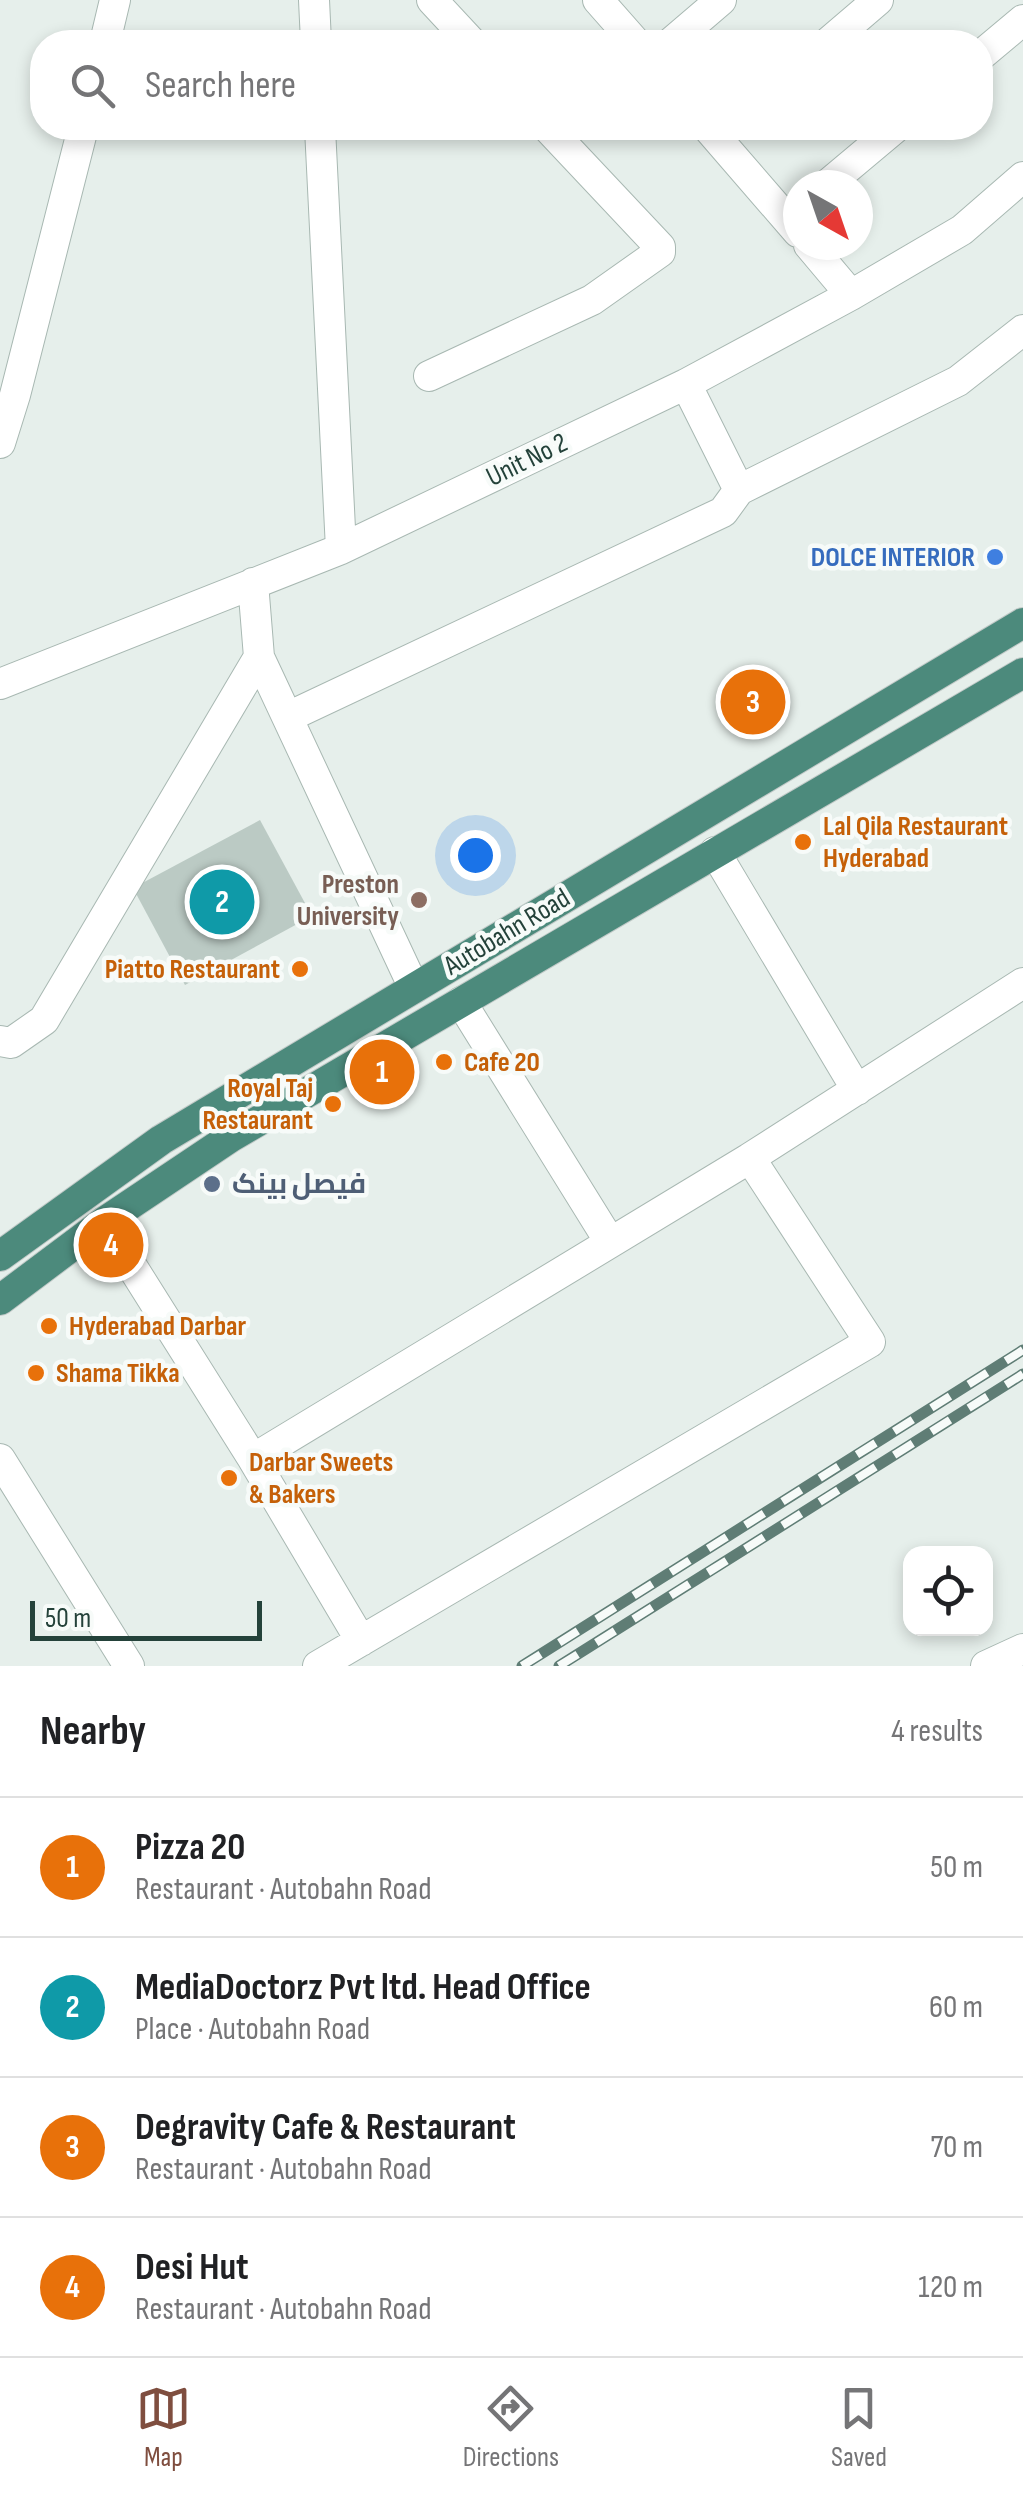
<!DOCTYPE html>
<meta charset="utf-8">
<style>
body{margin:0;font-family:"Sofia Sans Condensed",Cairo,sans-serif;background:#f6f6f6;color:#202124}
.controls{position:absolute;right:30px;bottom:30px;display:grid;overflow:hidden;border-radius:20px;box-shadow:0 5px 15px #0003}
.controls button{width:90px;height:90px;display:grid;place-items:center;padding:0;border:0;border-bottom:2px solid #e0e0e0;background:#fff;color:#202124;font:50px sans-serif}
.compass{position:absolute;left:783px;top:170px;width:90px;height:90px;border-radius:50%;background:#fff;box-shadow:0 5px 15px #0003;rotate:140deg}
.scale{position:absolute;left:30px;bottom:25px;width:232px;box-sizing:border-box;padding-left:10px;border:5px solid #24423a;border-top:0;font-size:28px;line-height:35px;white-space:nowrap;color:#24423a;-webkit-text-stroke:8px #f7fbf9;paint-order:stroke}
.you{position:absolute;left:475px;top:855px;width:35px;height:35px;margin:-25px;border:8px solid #fff;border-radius:50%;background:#1a73e8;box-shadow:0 0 0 15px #1a73e833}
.badge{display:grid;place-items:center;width:65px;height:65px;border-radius:50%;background:#7f4e3f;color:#fff;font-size:32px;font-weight:700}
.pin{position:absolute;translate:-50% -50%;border:5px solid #fff;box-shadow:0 2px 10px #0006}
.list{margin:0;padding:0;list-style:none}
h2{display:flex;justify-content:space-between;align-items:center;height:130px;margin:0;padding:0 40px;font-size:42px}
h2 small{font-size:32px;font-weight:400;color:#757577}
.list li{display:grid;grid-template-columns:65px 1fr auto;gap:30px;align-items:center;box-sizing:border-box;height:140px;padding:0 40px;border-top:2px solid #e0e0e0}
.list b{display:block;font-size:38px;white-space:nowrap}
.list p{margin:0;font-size:32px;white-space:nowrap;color:#757577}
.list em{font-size:32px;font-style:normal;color:#757577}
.icon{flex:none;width:55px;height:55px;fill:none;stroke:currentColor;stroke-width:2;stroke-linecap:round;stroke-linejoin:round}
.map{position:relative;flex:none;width:1023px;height:1666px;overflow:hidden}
.search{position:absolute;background:#fff;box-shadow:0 5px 15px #0003;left:30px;right:30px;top:30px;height:110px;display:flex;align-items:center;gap:25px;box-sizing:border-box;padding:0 35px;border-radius:40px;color:#757577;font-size:38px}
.sheet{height:690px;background:#fff}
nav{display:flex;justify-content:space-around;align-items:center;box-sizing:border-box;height:140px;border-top:2px solid #e0e0e0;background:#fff;font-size:28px;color:#757577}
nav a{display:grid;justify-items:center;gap:5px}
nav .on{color:#7f4e3f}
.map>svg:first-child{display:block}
</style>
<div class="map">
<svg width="1023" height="1666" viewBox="0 0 1023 1666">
<rect width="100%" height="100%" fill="#e6efeb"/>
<path fill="#bbcac4" d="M 260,820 L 312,916 L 185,985 L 133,888 Z"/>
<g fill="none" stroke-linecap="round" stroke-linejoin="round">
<defs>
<path id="minor" d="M 314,0 L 316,42
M 432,0 L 471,42
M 598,0 L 635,42
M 105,42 L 115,0
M 672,42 L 721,0
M 829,42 L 878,0
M 980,56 L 1023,20
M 320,128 L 341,549
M 708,128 L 798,232
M 827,185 L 895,128
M 809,245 L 851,295
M 429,376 L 592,300 L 660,252 L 660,247 L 548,128
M 0,443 L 15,395 L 83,128
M 739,490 L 958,381 L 1023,330
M 253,583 L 259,657 L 414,988
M 0,684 L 341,549 L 686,384 L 851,295 L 962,230 L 1023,177
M 288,717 L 723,512 L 739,490 L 686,384
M 715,852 L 857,1090
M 461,1002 L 610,1242
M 0,1041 L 11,1043 L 44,1020 L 259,657
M 750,1158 L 1023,983
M 104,1222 L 253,1459 L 750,1158 L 870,1342 L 318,1666
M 0,1459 L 129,1666
M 253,1459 L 361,1641
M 986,1666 L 1023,1649"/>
<path id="trunk" d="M 0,1256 L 161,1140 L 1023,623
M 0,1300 L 104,1222 L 231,1137 L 1023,673"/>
</defs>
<use href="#minor" stroke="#a8b8b2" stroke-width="32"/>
<use href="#trunk" stroke="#c2cac8" stroke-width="32"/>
<use href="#minor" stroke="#fff" stroke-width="30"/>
<use href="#trunk" stroke="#4c8a7c" stroke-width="30"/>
<defs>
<path id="rail" d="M 522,1666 L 1023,1350
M 559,1666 L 1023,1374"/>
</defs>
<use href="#rail" stroke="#5f7d75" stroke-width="11"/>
<use href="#rail" stroke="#f7fbf9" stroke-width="8" stroke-dasharray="22" stroke-linecap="butt"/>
</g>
<circle fill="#3f7fe0" stroke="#f7fbf9" stroke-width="4" cx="995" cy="557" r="10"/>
<g fill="#e8710a" stroke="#f7fbf9" stroke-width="4">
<circle cx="803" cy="842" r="10"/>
<circle cx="300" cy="969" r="10"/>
<circle cx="444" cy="1062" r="10"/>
<circle cx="333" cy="1104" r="10"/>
<circle cx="49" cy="1326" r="10"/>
<circle cx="36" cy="1373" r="10"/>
<circle cx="229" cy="1478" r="10"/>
</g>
<circle fill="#8d6e63" stroke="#f7fbf9" stroke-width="4" cx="419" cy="900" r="10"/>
<circle fill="#5c6f8a" stroke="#f7fbf9" stroke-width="4" cx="212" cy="1184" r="10"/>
<g text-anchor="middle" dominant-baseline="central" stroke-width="9" stroke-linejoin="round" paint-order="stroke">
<g font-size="28" fill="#24423a" stroke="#f7fbf9">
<text transform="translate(527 460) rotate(-26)">Unit No 2</text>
<text transform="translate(507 932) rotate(-31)">Autobahn Road</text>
</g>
<g font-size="28" font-weight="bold" fill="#366cbe" stroke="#f7fbf9" text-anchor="end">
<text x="975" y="557">DOLCE INTERIOR</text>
</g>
<g font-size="28" font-weight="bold" fill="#c56008" stroke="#f7fbf9" text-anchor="start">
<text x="823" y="826">Lal Qila Restaurant<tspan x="823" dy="32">Hyderabad</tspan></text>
<text x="280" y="969" text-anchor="end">Piatto Restaurant</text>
<text x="464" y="1062">Cafe 20</text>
<text x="313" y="1088" text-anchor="end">Royal Taj<tspan x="313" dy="32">Restaurant</tspan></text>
<text x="69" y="1326">Hyderabad Darbar</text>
<text x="56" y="1373">Shama Tikka</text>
<text x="249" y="1462">Darbar Sweets<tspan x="249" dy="32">&amp; Bakers</tspan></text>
</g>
<g font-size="28" font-weight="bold" fill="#785e54" stroke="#f7fbf9" text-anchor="end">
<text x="399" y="884">Preston<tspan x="399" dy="32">University</tspan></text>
</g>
<g font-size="28" font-weight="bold" fill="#4e5e75" stroke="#f7fbf9" text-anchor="start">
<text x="232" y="1184">فیصل بینک</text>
</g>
</g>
</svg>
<div class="controls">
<button><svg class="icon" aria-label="locate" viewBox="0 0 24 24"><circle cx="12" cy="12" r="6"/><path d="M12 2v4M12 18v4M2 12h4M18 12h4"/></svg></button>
</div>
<svg class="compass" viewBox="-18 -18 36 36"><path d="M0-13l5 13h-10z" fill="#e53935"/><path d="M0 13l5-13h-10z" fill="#757577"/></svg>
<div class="scale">50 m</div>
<div class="you"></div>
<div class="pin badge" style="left:382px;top:1072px;background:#e8710a">1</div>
<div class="pin badge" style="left:222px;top:902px;background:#0f9aa8">2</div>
<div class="pin badge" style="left:753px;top:702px;background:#e8710a">3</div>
<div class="pin badge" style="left:111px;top:1245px;background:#e8710a">4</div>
<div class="search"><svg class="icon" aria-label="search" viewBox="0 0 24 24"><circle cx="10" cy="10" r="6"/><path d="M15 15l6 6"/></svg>Search here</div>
</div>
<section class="sheet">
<h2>Nearby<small>4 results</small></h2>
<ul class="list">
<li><span class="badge" style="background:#e8710a">1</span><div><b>Pizza 20</b><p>Restaurant · Autobahn Road</p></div><em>50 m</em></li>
<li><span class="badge" style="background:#0f9aa8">2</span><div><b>MediaDoctorz Pvt ltd. Head Office</b><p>Place · Autobahn Road</p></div><em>60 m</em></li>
<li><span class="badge" style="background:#e8710a">3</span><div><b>Degravity Cafe &amp; Restaurant</b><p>Restaurant · Autobahn Road</p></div><em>70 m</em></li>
<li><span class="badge" style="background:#e8710a">4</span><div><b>Desi Hut</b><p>Restaurant · Autobahn Road</p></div><em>120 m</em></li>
</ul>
</section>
<nav>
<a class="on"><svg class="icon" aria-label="map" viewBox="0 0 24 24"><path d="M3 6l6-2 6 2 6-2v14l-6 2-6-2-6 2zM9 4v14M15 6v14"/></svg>Map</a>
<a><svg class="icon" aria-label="directions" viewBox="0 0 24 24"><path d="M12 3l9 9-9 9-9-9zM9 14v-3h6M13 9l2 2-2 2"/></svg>Directions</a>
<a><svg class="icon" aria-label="saved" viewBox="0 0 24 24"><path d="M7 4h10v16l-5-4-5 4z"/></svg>Saved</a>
</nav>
